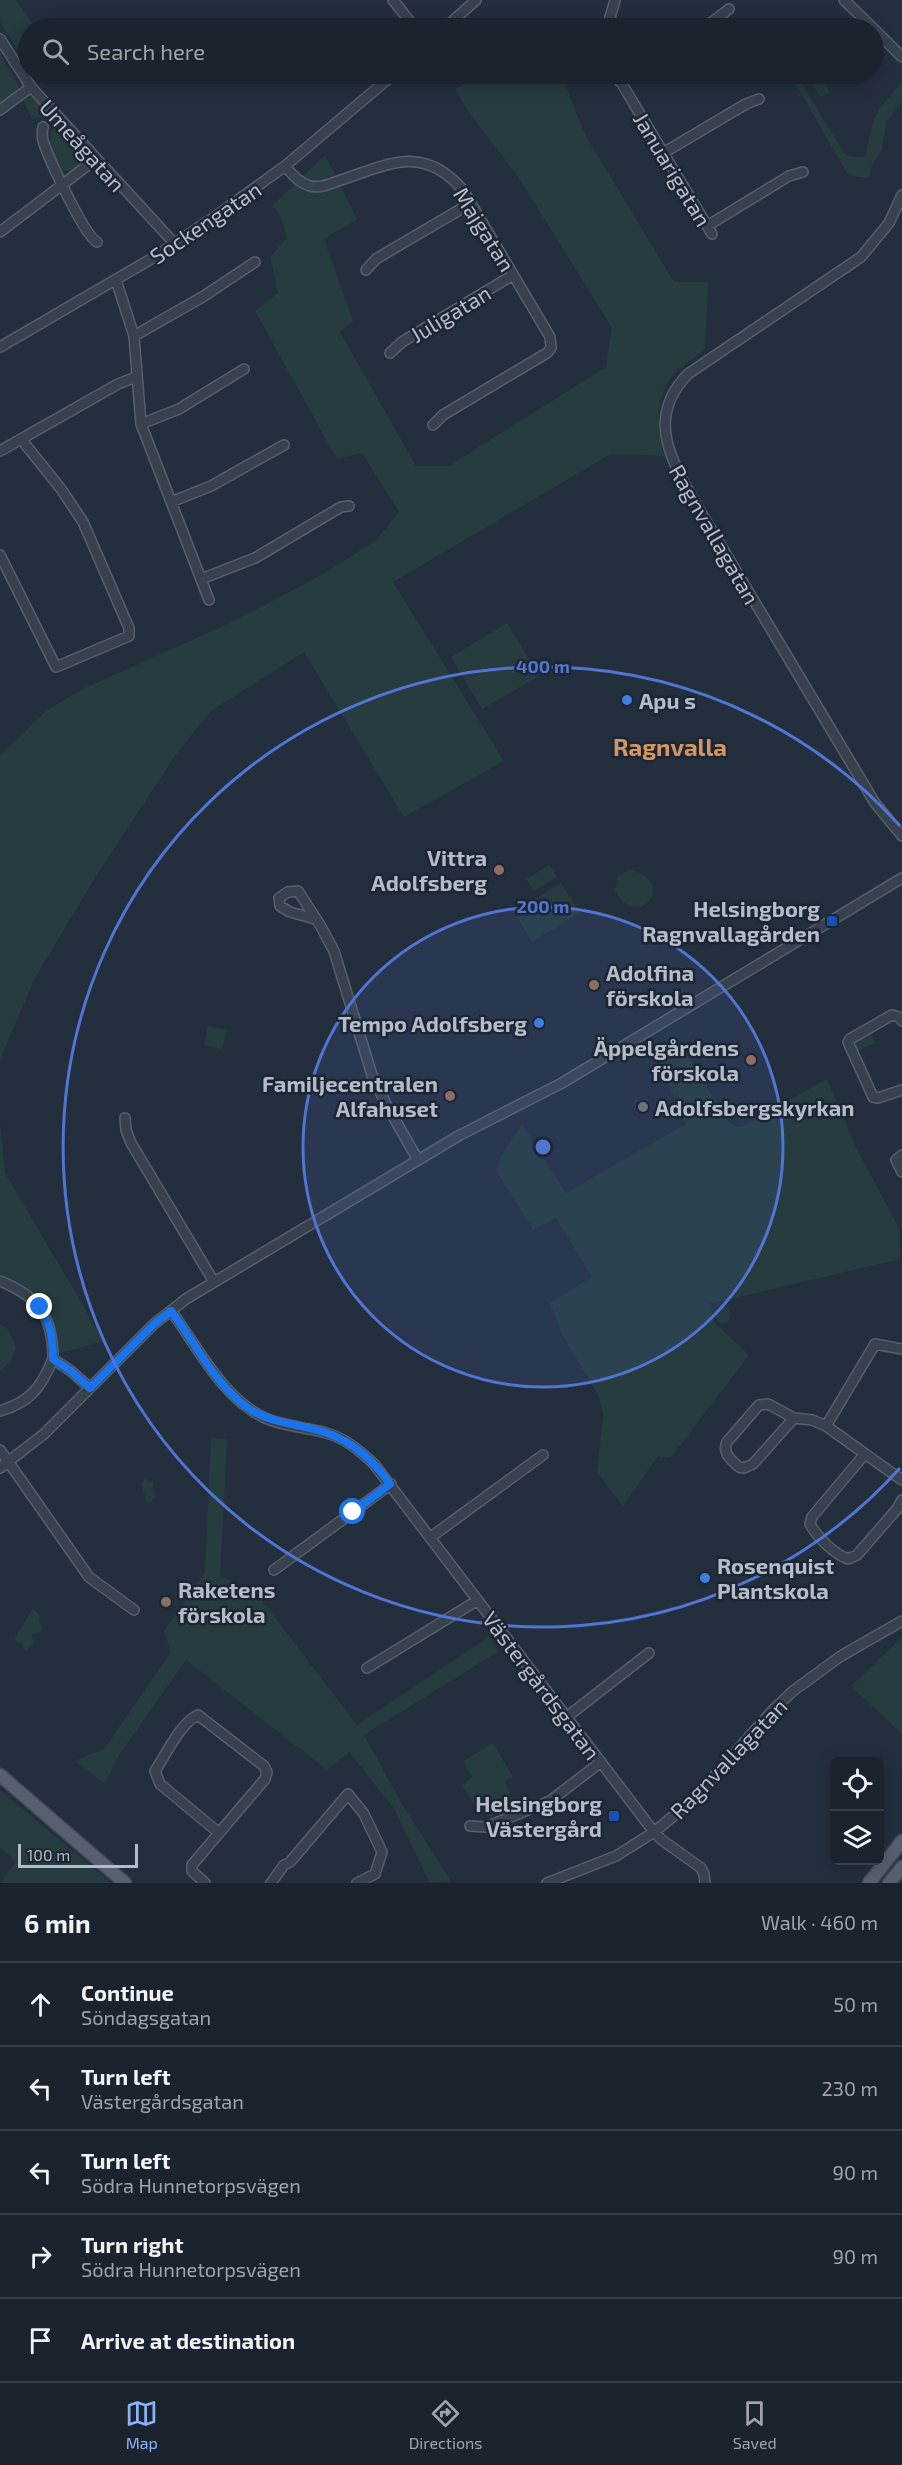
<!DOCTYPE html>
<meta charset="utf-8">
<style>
body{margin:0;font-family:"Exo 2",sans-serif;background:#242b36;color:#f1f3f6}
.controls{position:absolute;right:18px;bottom:18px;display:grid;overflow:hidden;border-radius:9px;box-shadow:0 3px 15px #0003}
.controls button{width:54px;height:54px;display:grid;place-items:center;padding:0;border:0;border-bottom:2px solid #39404a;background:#1b232e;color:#f1f3f6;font:30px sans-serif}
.scale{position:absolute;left:18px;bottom:15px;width:120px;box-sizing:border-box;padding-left:6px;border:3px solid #b4bcc9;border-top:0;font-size:16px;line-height:21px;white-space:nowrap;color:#b4bcc9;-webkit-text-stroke:4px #1d2633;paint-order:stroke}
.stop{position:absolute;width:18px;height:18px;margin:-14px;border:4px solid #1a73e8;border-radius:50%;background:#fff}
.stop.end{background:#1a73e8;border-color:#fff;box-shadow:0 2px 6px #0008}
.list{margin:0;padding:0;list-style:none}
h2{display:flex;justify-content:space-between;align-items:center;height:78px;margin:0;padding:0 24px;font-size:26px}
h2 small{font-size:20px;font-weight:400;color:#a0a4aa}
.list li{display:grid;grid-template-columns:39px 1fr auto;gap:18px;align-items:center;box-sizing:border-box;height:84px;padding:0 24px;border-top:2px solid #39404a}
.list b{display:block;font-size:22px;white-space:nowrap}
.list p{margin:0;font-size:20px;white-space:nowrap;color:#a0a4aa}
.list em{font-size:20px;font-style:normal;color:#a0a4aa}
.icon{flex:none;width:33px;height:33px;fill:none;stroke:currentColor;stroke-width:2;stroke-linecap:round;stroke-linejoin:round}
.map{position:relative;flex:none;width:902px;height:1883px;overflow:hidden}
.search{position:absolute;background:#1b232e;box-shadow:0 3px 15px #0003;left:18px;right:18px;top:18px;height:66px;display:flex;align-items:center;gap:15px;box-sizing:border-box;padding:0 21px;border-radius:33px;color:#a0a4aa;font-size:22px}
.sheet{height:498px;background:#1b232e}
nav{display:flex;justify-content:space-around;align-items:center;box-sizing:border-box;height:84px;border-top:2px solid #39404a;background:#1b232e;font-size:16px;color:#a0a4aa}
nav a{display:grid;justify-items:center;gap:3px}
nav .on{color:#8ab4f8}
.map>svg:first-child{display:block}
</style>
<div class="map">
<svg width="902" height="1883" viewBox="0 0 902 1883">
<rect width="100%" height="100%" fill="#242f3e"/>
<path fill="#263c3f" d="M 0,0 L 16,0 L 35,28 L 28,28 L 28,67 L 0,22 Z
M 0,54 L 19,85 L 17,91 L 0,103 Z
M 478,74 L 561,74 L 584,133 L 674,282 L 708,282 L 705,349 C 695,357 684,364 675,373 C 654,394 657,430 664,456 L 611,454 L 393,582 L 504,761 L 404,817 L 304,652 L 211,711 L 177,753 L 98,873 L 36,976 L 0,1059 L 0,756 L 47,710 L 83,689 L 234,621 L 314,579 L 374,542 L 399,512 L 362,453 L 337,459 L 255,311 L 278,293 L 270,257 L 287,238 L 281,216 L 272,206 L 325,155 L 357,219 L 324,239 L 353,321 L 340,332 L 416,466 L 449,466 L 606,367 L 612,328 L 519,178 L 468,111 L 455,89 Z
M 790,74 L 796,74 L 844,153 C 849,157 860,159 866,156 C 872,117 876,111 902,82 L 902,103 L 886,122 L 882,150 L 872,165 L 869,178 L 848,175 Z
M 806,74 L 824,74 L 828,80 L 825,84 L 830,92 L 821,97 Z
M 31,97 L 36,100 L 85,156 L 84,162 L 73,171 L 62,171 C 57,164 50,153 50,144 C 49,129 63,111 32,119 L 23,100 Z
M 507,623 L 539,676 L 482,709 L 451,657 Z
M 549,865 L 557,877 L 534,891 L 526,879 Z
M 629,869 L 643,874 L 653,885 L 652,898 L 642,907 C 629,909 621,902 615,890 L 617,878 Z
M 561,883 L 580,913 L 532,942 L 514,912 Z
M 208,1026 L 227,1030 L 222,1049 L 204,1045 Z
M 870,1032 L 876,1043 L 857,1051 L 854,1041 Z
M 677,1040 L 728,1121 L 736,1127 L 743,1126 L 827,1079 L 856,1147 L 899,1228 L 900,1259 L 709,1304 L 715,1323 L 749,1355 L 673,1455 L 669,1458 L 658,1456 L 623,1506 L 597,1473 L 603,1414 L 598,1395 L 563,1336 L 550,1303 L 592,1277 L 556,1218 L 533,1230 L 497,1172 L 502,1155 L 522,1124 L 566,1193 L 686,1124 L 654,1052 Z
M 0,1123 L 5,1173 L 104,1341 L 57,1354 C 56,1312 36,1294 0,1275 Z
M715 1315a8 8 0 1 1 16 0a8 8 0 1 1-16 0Z
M 0,1324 L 8,1329 L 16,1348 L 11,1361 L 0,1371 Z
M 211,1438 L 227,1439 L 220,1576 L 257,1594 L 357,1725 L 489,1637 L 499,1651 L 364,1735 L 402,1804 L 451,1881 L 430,1883 L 393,1807 L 349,1752 L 327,1770 L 186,1660 L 119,1755 L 105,1784 L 75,1761 L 104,1749 L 171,1652 L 164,1631 L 205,1572 Z
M 146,1478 L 148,1482 L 153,1481 L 155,1498 L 152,1498 L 153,1502 L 147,1503 L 141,1483 Z
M 33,1608 L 40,1616 L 39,1622 L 43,1626 L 41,1631 L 32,1634 L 33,1642 L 27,1650 L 23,1648 L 23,1643 L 17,1643 L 15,1638 Z
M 902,1637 L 902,1734 L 851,1686 Z
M 493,1743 L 513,1777 L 505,1780 L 515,1808 L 489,1817 L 479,1811 L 462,1786 L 472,1777 L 463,1761 Z
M 0,1790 L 111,1883 L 0,1883 L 16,1862 L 0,1847 Z"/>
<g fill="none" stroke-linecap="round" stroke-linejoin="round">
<defs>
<path id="minor" d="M 393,0 L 415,28
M 844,0 L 873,28
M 445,28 L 476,0
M 607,28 L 615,0
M 704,28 L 729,9
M 874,29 L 902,57
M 0,39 L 31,87 L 175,244
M 616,74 L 712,234
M 620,82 L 634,74
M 0,110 L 31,87
M 43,127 C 42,132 42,136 43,141 C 49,159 84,235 97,242
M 663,153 L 746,104 L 759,99
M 285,166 C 292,174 299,183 310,186 C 320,189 332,183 341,180 C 389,164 424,144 463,190 L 550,337 L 551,348 L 547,353 L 443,415 L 433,425
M 902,195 L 889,223 L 861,257 L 688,374 C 649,414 667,452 690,494 L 875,803 L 902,836
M 707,226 L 789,176 L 803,172
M 0,232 L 96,159
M 366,270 L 376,259 L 471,203
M 116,280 L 134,336 L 141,424 L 209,600
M 134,336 L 204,296 L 255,262
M 0,347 L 156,256 L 213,218 L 285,166 L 394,74
M 390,353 L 402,342 L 513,275
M 141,424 L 179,409 L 244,369
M 0,451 L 118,384 L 136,377
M 171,502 L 211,486 L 284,445
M 0,555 L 56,667 L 129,636 L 129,628 L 83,522 L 61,489 L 21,439
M 201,579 L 255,558 L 341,507 L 349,506
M 315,919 L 290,912 L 280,906 L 279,898 L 288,892 L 298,891 L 320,925 L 334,951 L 372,1075 L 386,1104 L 418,1160
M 902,1021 L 899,1017 L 892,1015 L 850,1039 L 848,1042 L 873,1097 L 878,1098 L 902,1090
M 125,1118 L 126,1130 L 131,1143 L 214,1282
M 902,1155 L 896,1160 L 902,1172
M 0,1281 C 40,1297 53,1317 53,1359 L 71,1371 L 90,1388
M 171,1311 C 198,1347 222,1398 265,1418 C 283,1426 304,1427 323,1432 C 344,1437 359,1450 374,1464 L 654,1832 L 662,1840 L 701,1868 L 704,1874 L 705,1883
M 902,1349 L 875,1344 L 826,1426 L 902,1480
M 0,1411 C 30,1402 41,1388 53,1359
M 794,1418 L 753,1464 L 744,1468 L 739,1467 C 731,1460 722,1453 727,1442 L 759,1405 L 768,1404 L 794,1418 L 812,1420 L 826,1426
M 0,1450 L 89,1577 L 134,1610
M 864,1455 L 812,1517 L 810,1524 C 817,1537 834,1554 848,1559 L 857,1555 L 897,1509 L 902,1500
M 0,1468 L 44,1434 L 154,1324 L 186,1299 L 460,1135 L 562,1083 L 902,878
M 431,1537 L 543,1455
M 274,1570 L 391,1484
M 367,1668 L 478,1600
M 568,1716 L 649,1653
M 470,1826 L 486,1827 L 550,1801 L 601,1762
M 205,1883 L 192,1871 L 192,1865 L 265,1779 L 267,1772 L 264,1766 L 198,1715 C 181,1722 165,1756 155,1771 L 160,1784 L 218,1832
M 271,1883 L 284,1865 L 290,1862 L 348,1794 L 364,1814 L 382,1852 L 375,1874 L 357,1883
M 547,1883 L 616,1856 L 654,1832 L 694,1799 L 773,1710 L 793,1691 L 841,1656 L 902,1621"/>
<path id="major" d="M 0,1775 L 125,1883
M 869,1883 L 902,1841
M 889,1883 L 902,1867"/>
</defs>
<use href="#minor" stroke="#565f6c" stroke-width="12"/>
<use href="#major" stroke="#414a57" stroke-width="15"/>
<use href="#minor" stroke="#38414e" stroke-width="9"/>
<use href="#major" stroke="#56606e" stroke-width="12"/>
</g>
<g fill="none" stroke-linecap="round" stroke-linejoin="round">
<path stroke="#1a73e8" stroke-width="8" d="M 40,1307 C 51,1324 53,1339 53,1359 L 71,1371 L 90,1388 L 154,1324 L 171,1311 C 195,1342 215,1385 248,1408 C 273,1425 300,1423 327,1433 C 353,1442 375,1462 390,1484 L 353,1512"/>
</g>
<circle cx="543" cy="1147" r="240" fill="#5274d3" fill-opacity=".12"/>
<g fill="none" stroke="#5274d3" stroke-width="3">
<circle cx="543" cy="1147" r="240"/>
<path d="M900 1468A480 480 0 1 1 900 826"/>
</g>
<g fill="#3f7fe0" stroke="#1d2633" stroke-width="2">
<circle cx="627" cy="700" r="6"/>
<circle cx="539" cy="1023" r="6"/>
<circle cx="705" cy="1578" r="6"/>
</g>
<g fill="#8d6e63" stroke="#1d2633" stroke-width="2">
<circle cx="499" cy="870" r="6"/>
<circle cx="594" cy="985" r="6"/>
<circle cx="751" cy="1060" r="6"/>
<circle cx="450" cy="1096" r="6"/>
<circle cx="166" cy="1602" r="6"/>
</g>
<g fill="#1a4fb4" stroke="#1d2633" stroke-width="2">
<rect x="826" y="915" width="12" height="12" rx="3"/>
<rect x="608" y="1810" width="12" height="12" rx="3"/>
</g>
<circle fill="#6b7280" stroke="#1d2633" stroke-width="2" cx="643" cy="1107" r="6"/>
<g text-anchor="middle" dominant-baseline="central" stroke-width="5" stroke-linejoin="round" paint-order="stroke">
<g font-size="22" fill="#b4bcc9" stroke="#1d2633">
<text transform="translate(83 145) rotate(48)">Umeågatan</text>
<text transform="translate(673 169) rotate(59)">Januarigatan</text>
<text transform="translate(205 222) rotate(-34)">Sockengatan</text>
<text transform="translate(485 229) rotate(58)">Majgatan</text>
<text transform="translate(450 313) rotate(-31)">Juligatan</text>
<text transform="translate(715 534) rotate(60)">Ragnvallagatan</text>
<text transform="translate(542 1685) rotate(53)">Västergårdsgatan</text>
<text transform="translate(728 1758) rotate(-46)">Ragnvallagatan</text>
</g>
<g font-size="22" font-weight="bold" fill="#b4bcc9" stroke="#1d2633" text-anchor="end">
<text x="639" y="700" text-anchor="start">Apu s</text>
<text x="487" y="857">Vittra<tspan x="487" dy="25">Adolfsberg</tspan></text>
<text x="820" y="908">Helsingborg<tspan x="820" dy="25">Ragnvallagården</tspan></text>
<text x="606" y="972" text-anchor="start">Adolfina<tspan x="606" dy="25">förskola</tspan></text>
<text x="527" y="1023">Tempo Adolfsberg</text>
<text x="739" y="1047">Äppelgårdens<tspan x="739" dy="25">förskola</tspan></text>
<text x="438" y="1083">Familjecentralen<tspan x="438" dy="25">Alfahuset</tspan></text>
<text x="655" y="1107" text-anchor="start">Adolfsbergskyrkan</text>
<text x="717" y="1565" text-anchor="start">Rosenquist<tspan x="717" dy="25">Plantskola</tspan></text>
<text x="178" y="1589" text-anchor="start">Raketens<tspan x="178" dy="25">förskola</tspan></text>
<text x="602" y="1803">Helsingborg<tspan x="602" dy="25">Västergård</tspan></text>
</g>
<g font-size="24" font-weight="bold" fill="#d59563" stroke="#1d2633">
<text x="670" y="746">Ragnvalla</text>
</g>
</g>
<circle cx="543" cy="1147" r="9" fill="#5274d3" stroke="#1d2633" stroke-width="3"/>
<g font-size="18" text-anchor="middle" font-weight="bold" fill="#5274d3" stroke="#1d2633" stroke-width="5" stroke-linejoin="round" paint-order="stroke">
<text x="543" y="673">400 m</text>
<text x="543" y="913">200 m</text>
</g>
</svg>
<div class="controls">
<button><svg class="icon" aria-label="locate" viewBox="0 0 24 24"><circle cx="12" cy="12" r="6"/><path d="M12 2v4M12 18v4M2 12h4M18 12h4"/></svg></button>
<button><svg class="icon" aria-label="layers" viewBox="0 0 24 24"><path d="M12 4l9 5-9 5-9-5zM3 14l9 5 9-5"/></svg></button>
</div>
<div class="scale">100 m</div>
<div class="stop" style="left:353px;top:1512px"></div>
<div class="stop end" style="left:40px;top:1307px"></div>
<div class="search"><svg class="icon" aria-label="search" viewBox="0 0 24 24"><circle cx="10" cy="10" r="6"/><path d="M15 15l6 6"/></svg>Search here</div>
</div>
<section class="sheet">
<h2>6 min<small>Walk · 460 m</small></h2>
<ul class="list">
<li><svg class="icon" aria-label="ahead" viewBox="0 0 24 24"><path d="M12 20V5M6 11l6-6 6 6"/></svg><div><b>Continue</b><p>Söndagsgatan</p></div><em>50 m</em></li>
<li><svg class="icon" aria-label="left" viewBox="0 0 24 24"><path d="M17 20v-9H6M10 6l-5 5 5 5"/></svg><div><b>Turn left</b><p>Västergårdsgatan</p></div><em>230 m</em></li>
<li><svg class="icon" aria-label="left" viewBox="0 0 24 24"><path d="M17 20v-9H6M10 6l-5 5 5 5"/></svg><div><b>Turn left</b><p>Södra Hunnetorpsvägen</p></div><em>90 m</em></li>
<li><svg class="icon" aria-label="right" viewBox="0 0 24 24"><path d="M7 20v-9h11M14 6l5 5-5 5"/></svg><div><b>Turn right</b><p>Södra Hunnetorpsvägen</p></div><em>90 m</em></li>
<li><svg class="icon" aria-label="arrive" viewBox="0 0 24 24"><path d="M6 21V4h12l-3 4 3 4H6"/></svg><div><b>Arrive at destination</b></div></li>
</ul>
</section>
<nav>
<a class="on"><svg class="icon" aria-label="map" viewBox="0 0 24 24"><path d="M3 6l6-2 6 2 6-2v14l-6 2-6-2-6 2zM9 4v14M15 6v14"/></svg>Map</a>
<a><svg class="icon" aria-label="directions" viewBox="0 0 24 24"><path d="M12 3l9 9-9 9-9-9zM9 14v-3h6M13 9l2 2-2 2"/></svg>Directions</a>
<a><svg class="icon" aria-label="saved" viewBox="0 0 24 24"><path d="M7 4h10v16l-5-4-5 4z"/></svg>Saved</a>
</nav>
